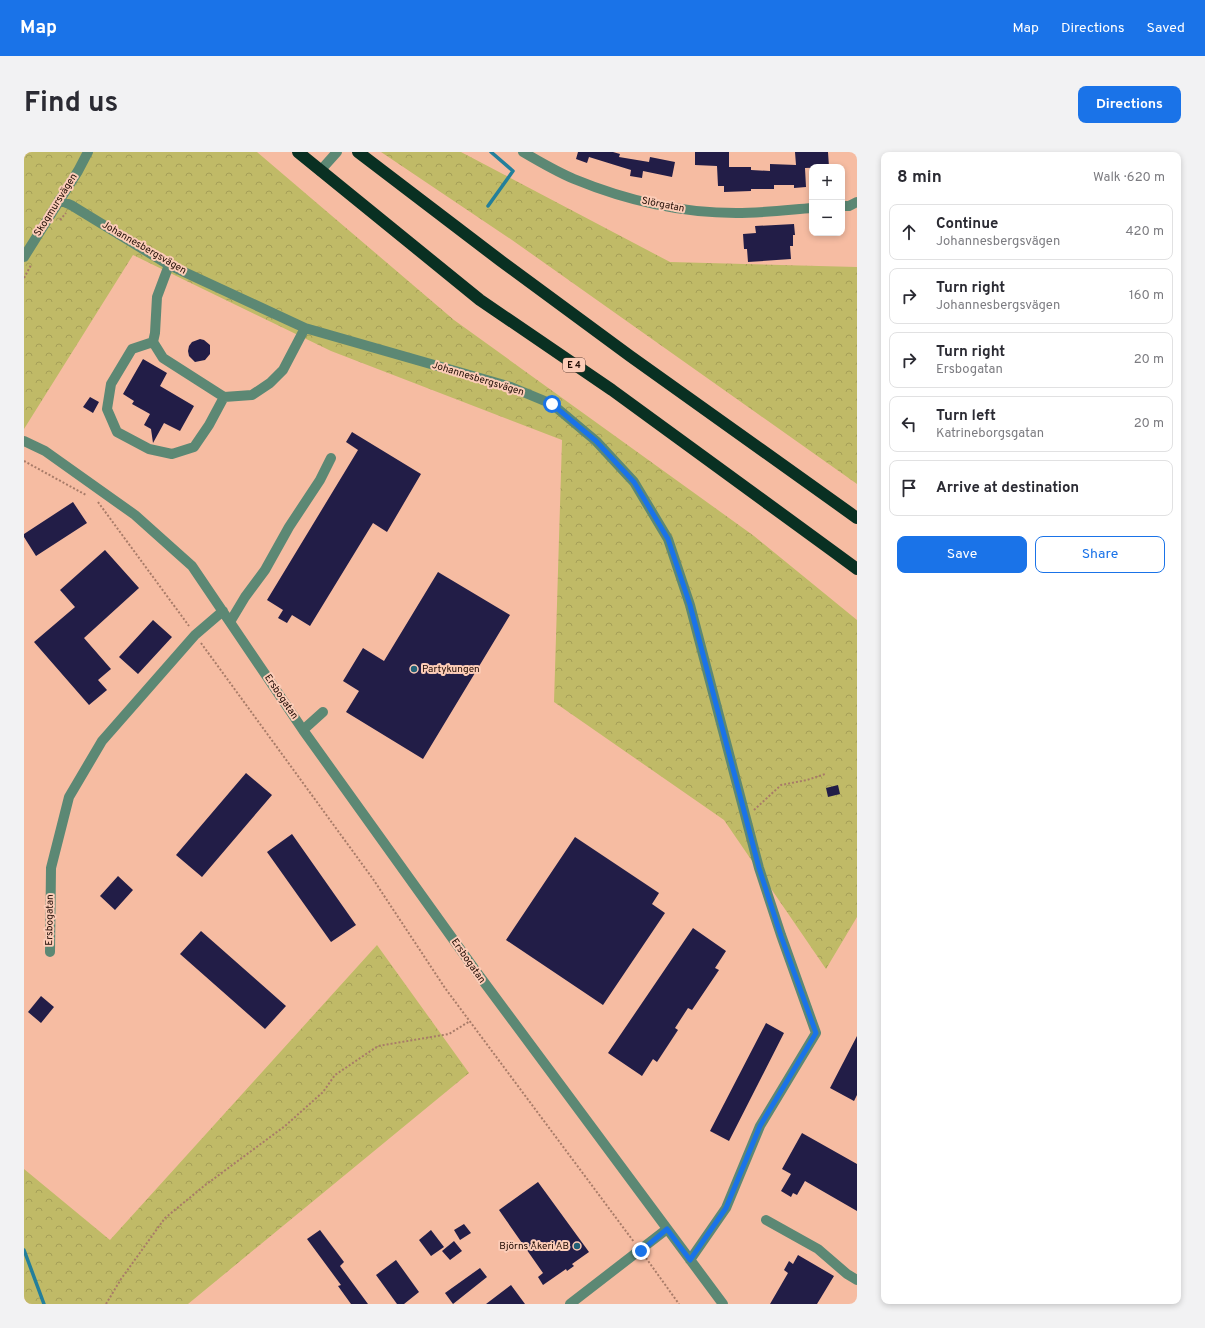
<!DOCTYPE html>
<meta charset="utf-8">
<style>
body{margin:0;font-family:Overpass,sans-serif;background:#f2f2f3;color:#2b2b33}
.controls{position:absolute;right:12px;top:12px;display:grid;overflow:hidden;border-radius:8px;box-shadow:0 2px 6px #0003}
.controls button{width:36px;height:36px;display:grid;place-items:center;padding:0;border:0;border-bottom:1px solid #e1e1e2;background:#fff;color:#2b2b33;font:20px sans-serif}
.stop{position:absolute;width:12px;height:12px;margin:-9px;border:3px solid #1a73e8;border-radius:50%;background:#fff}
.stop.end{background:#1a73e8;border-color:#fff;box-shadow:0 1px 4px #0008}
.list{margin:0;padding:0;list-style:none}
h2{display:flex;justify-content:space-between;align-items:center;height:52px;margin:0;padding:0 16px;font-size:17px}
h2 small{font-size:13px;font-weight:400;color:#7c7c81}
.list li{display:grid;grid-template-columns:26px 1fr auto;gap:12px;align-items:center;box-sizing:border-box;height:56px;margin:0 8px 8px;padding:0 8px;border:1px solid #e1e1e2;border-radius:8px}
.list b{display:block;font-size:15px;white-space:nowrap}
.list p{margin:0;font-size:13px;white-space:nowrap;color:#7c7c81}
.list em{font-size:13px;font-style:normal;color:#7c7c81}
.actions{display:flex;gap:8px;padding:12px 16px}
.actions a{flex:1;padding:9px 0;border:1px solid #1a73e8;border-radius:8px;text-align:center;font-size:14px;color:#1a73e8}
.actions .main{background:#1a73e8;color:#fff}
.icon{flex:none;width:22px;height:22px;fill:none;stroke:currentColor;stroke-width:2;stroke-linecap:round;stroke-linejoin:round}
.map{position:relative;flex:none;width:833px;height:1152px;overflow:hidden;border-radius:8px}
header{display:flex;align-items:center;gap:24px;box-sizing:border-box;height:56px;padding:0 20px;background:#1a73e8;color:#fff}
header strong{font-size:19px}
nav{display:flex;gap:22px;margin-inline-start:auto;font-size:14px}
.intro{display:flex;align-items:center;justify-content:space-between;box-sizing:border-box;height:96px;padding:0 24px}
h1{margin:0;font-size:28px}
.button{padding:10px 18px;border-radius:8px;background:#1a73e8;color:#fff;font-size:14px;font-weight:700}
main{display:flex;gap:24px;padding:0 24px}
aside{flex:1;background:#fff;border-radius:8px;box-shadow:0 2px 6px #0003}
.map>svg:first-child{display:block}
</style>
<header>
<strong>Map</strong>
<nav><a>Map</a><a>Directions</a><a>Saved</a></nav>
</header>
<div class="intro"><h1>Find us</h1><a class="button">Directions</a></div>
<main>
<div class="map">
<svg width="833" height="1152" viewBox="0 0 833 1152">
<defs>
<pattern id="forest-crowns" width="20" height="18" patternUnits="userSpaceOnUse"><rect width="20" height="18" fill="#c0ba67"/><path d="M2 6a3 3 0 1 1 6 0M12 15a3 3 0 1 1 6 0" fill="none" stroke="#a59f58"/></pattern>
</defs>
<rect width="100%" height="100%" fill="#f6bca2"/>
<path fill="url(#forest-crowns)" d="M 0,0 L 233,0 L 430,168 L 730,384 L 833,468 L 833,765 L 802,817 L 700,668 L 530,550 L 538,288 L 307,199 L 109,103 L 0,277 Z
M 357,0 L 437,0 L 646,110 L 833,115 L 833,332 L 488,88 Z
M 353,793 L 445,921 L 164,1152 L 0,1152 L 0,1017 L 86,1088 Z"/>
<g fill="none" stroke-linecap="round" stroke-linejoin="round">
<path stroke="#237f9b" stroke-width="3.5" d="M 464,54 L 489,19 L 467,0
M 0,1098 L 20,1152"/>
</g>
<path fill="#221d47" d="M 554,0 L 589,0 L 596,2 L 595,5 L 625,10 L 626,5 L 651,10 L 648,25 L 619,19 L 618,26 L 606,24 L 607,18 L 565,5 L 563,11 L 552,7 Z
M 671,0 L 705,0 L 705,15 L 727,15 L 727,18 L 746,19 L 746,12 L 772,13 L 771,0 L 804,0 L 805,15 L 781,16 L 782,35 L 770,36 L 770,33 L 750,33 L 750,37 L 727,37 L 727,39 L 700,40 L 700,34 L 694,34 L 693,14 L 671,13 Z
M 770,72 L 771,83 L 769,83 L 769,94 L 766,94 L 767,107 L 724,110 L 723,97 L 720,97 L 719,82 L 732,81 L 731,74 Z
M 176,187 L 180,188 L 186,193 L 186,202 L 181,208 L 171,210 L 165,204 L 164,199 L 165,194 L 168,190 Z
M 119,207 L 143,221 L 136,234 L 170,254 L 156,279 L 140,271 L 129,291 L 127,277 L 120,273 L 126,262 L 108,252 L 110,249 L 99,242 Z
M 66,245 L 75,250 L 69,261 L 59,255 Z
M 328,280 L 397,322 L 363,380 L 349,371 L 286,474 L 268,463 L 263,471 L 254,466 L 259,458 L 243,448 L 334,298 L 322,290 Z
M 49,350 L 63,371 L 12,404 L 0,385 L 0,382 Z
M 81,398 L 115,436 L 60,486 L 87,517 L 74,528 L 83,538 L 65,553 L 10,490 L 51,455 L 36,438 Z
M 414,420 L 486,463 L 399,607 L 322,560 L 335,539 L 319,529 L 339,496 L 360,509 Z
M 129,468 L 148,485 L 114,522 L 95,505 Z
M 222,621 L 248,643 L 178,725 L 152,703 Z
M 814,633 L 816,642 L 804,645 L 802,636 Z
M 268,682 L 332,773 L 307,790 L 243,700 Z
M 551,685 L 635,741 L 628,752 L 641,761 L 579,853 L 482,788 Z
M 94,724 L 109,738 L 91,758 L 76,744 Z
M 669,776 L 702,799 L 691,816 L 695,818 L 668,858 L 664,856 L 651,876 L 654,878 L 633,910 L 629,907 L 618,924 L 584,901 Z
M 177,779 L 262,854 L 241,877 L 156,802 Z
M 17,844 L 30,855 L 17,871 L 4,860 Z
M 742,871 L 760,881 L 705,989 L 686,979 Z
M 833,884 L 833,943 L 830,949 L 806,936 Z
M 778,981 L 833,1012 L 833,1059 L 781,1029 L 773,1043 L 769,1041 L 767,1045 L 757,1039 L 767,1022 L 758,1017 Z
M 514,1030 L 565,1100 L 548,1112 L 550,1114 L 543,1119 L 542,1117 L 519,1133 L 514,1125 L 519,1121 L 475,1058 Z
M 440,1072 L 447,1081 L 436,1088 L 430,1078 Z
M 296,1078 L 320,1110 L 316,1114 L 344,1152 L 327,1152 L 314,1134 L 317,1133 L 283,1087 Z
M 407,1078 L 420,1095 L 407,1104 L 395,1088 Z
M 430,1089 L 438,1099 L 426,1108 L 418,1099 Z
M 774,1103 L 810,1124 L 793,1152 L 746,1152 L 764,1121 L 760,1118 L 765,1109 L 769,1112 Z
M 372,1108 L 395,1140 L 380,1152 L 373,1152 L 352,1123 Z
M 456,1116 L 463,1125 L 429,1152 L 421,1141 Z
M 487,1133 L 501,1152 L 462,1152 Z"/>
<g fill="none" stroke-linecap="round" stroke-linejoin="round">
<path stroke="#a87b68" stroke-width="2" stroke-dasharray="2 2" stroke-linecap="butt" d="M 36,68 L 42,61
M 0,126 L 7,113
M 0,309 L 62,343
M 74,350 L 165,474
M 177,491 L 349,727 L 421,836 L 610,1090
M 730,658 L 757,633 L 783,628 L 801,622
M 622,1106 L 655,1152
M 82,1152 L 97,1127 L 141,1066 L 180,1034 L 261,974 L 299,940 L 311,923 L 354,894 L 425,882 L 446,869"/>
<path stroke="#5c8874" stroke-width="10" d="M 499,0 C 516,10 533,20 550,27 C 601,48 657,61 712,61 C 737,61 763,58 788,56
M 296,19 L 313,0
M 35,48 L 47,53 L 145,113 L 281,176 L 487,235 L 528,252 L 572,289 L 610,330 L 644,387 L 666,453 L 735,716 L 757,783 L 792,881 L 736,974 L 702,1056 L 666,1108
M 818,54 L 825,54 L 833,50
M 0,105 L 54,19 L 64,0
M 145,113 L 133,145 L 131,181 L 129,190 L 139,206 L 200,245 L 228,243 L 246,231 L 259,218 L 281,176
M 129,190 L 108,197 L 87,232 L 83,257 L 93,280 L 125,297 L 148,302 L 170,295 L 185,273 L 200,245
M 0,289 L 21,299 L 111,363 L 168,414 L 279,578 L 454,822 L 699,1152
M 206,470 L 221,445 L 241,418 L 265,375 L 296,328 L 307,306
M 279,578 L 299,560
M 26,800 L 27,716 L 45,645 L 78,589 L 171,483 L 199,459
M 742,1068 L 794,1097 L 823,1122 L 833,1128
M 546,1152 L 643,1077"/>
<path stroke="#093022" stroke-width="12" d="M 274,0 L 456,148 L 588,238 L 810,400 L 833,417
M 334,0 L 477,109 L 606,204 L 833,366"/>
</g>
<g fill="none" stroke-linecap="round" stroke-linejoin="round">
<path stroke="#1a73e8" stroke-width="5" d="M 528,252 L 572,289 L 610,330 L 644,387 L 666,453 L 735,716 L 757,784 L 792,881 L 736,974 L 702,1056 L 666,1108 L 643,1077 L 617,1099"/>
</g>
<g fill="#226076" stroke="#fcccb7" stroke-width="1.5">
<circle cx="390" cy="517" r="4"/>
<circle cx="553" cy="1094" r="4"/>
</g>
<g text-anchor="middle" dominant-baseline="central" stroke-width="4" stroke-linejoin="round" paint-order="stroke">
<rect fill="#fcccb7" stroke="#61453a" stroke-width="1" x="539" y="206" width="22" height="14" rx="3"/>
<g font-size="9" font-weight="bold" fill="#1f0b04">
<text x="550" y="213">E 4</text>
</g>
<g font-size="10" fill="#1f0b04" stroke="#fcccb7">
<text transform="translate(32 53) rotate(-58)">Skogmursvägen</text>
<text transform="translate(639 53) rotate(11)">Slörgatan</text>
<text transform="translate(120 96) rotate(30)">Johannesbergsvägen</text>
<text transform="translate(454 227) rotate(17)">Johannesbergsvägen</text>
<text transform="translate(257 545) rotate(56)">Ersbogatan</text>
<text transform="translate(26 768) rotate(-89)">Ersbogatan</text>
<text transform="translate(444 809) rotate(55)">Ersbogatan</text>
</g>
<g font-size="10" fill="#1f0b04" stroke="#fcccb7" text-anchor="start">
<text x="398" y="517">Partykungen</text>
<text x="545" y="1094" text-anchor="end">Björns Åkeri AB</text>
</g>
</g>
</svg>
<div class="controls">
<button>+</button>
<button>−</button>
</div>
<div class="stop" style="left:528px;top:252px"></div>
<div class="stop end" style="left:617px;top:1099px"></div>
</div>
<aside>
<h2>8 min<small>Walk · 620 m</small></h2>
<ul class="list">
<li><svg class="icon" aria-label="ahead" viewBox="0 0 24 24"><path d="M12 20V5M6 11l6-6 6 6"/></svg><div><b>Continue</b><p>Johannesbergsvägen</p></div><em>420 m</em></li>
<li><svg class="icon" aria-label="right" viewBox="0 0 24 24"><path d="M7 20v-9h11M14 6l5 5-5 5"/></svg><div><b>Turn right</b><p>Johannesbergsvägen</p></div><em>160 m</em></li>
<li><svg class="icon" aria-label="right" viewBox="0 0 24 24"><path d="M7 20v-9h11M14 6l5 5-5 5"/></svg><div><b>Turn right</b><p>Ersbogatan</p></div><em>20 m</em></li>
<li><svg class="icon" aria-label="left" viewBox="0 0 24 24"><path d="M17 20v-9H6M10 6l-5 5 5 5"/></svg><div><b>Turn left</b><p>Katrineborgsgatan</p></div><em>20 m</em></li>
<li><svg class="icon" aria-label="arrive" viewBox="0 0 24 24"><path d="M6 21V4h12l-3 4 3 4H6"/></svg><div><b>Arrive at destination</b></div></li>
</ul>
<div class="actions"><a class="main">Save</a><a>Share</a></div>
</aside>
</main>
